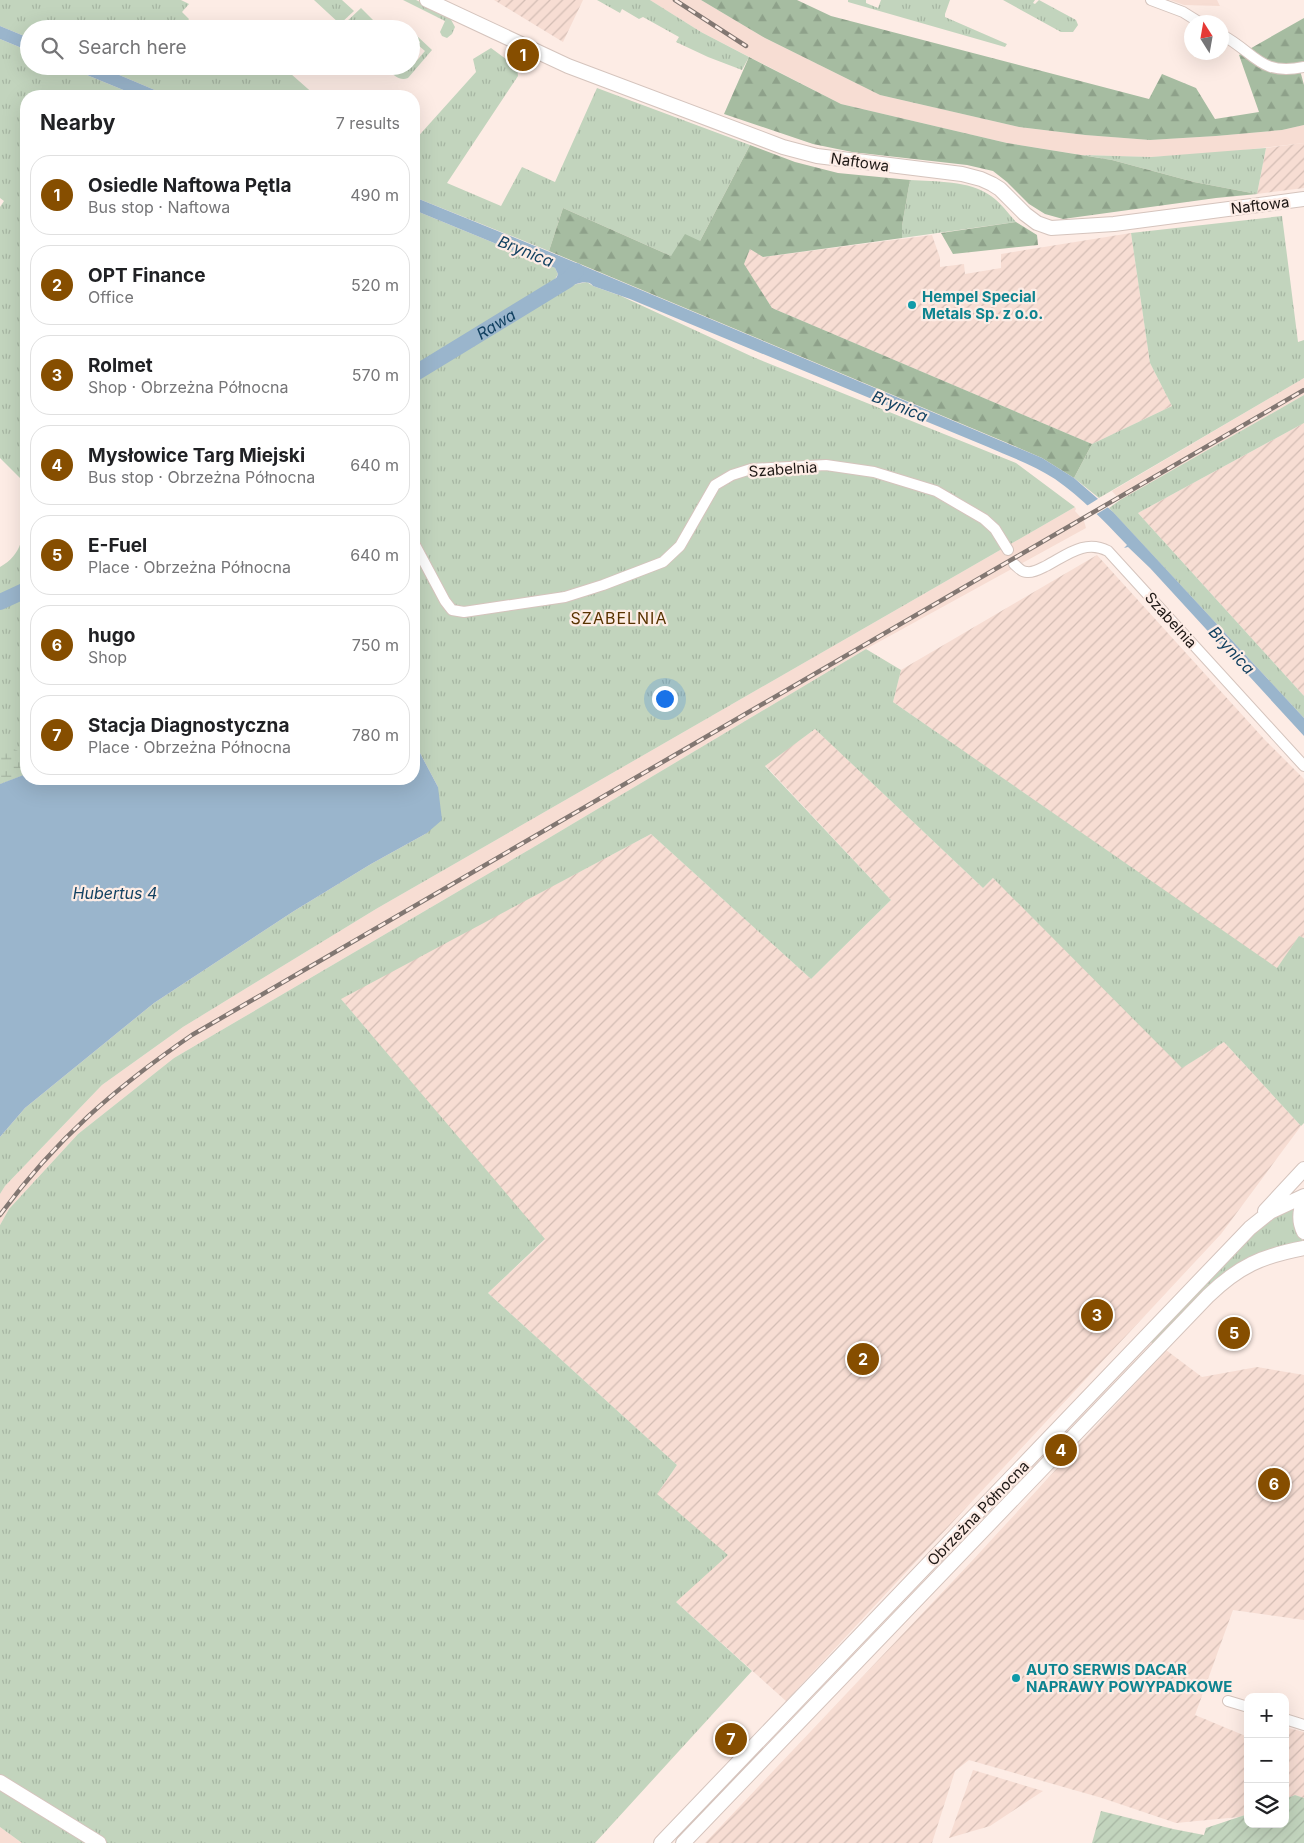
<!DOCTYPE html>
<meta charset="utf-8">
<style>
body{margin:0;font-family:Inter,sans-serif;background:#f2f2f2;color:#202124}
.controls{position:absolute;right:15px;bottom:15px;display:grid;overflow:hidden;border-radius:10px;box-shadow:0 5px 20px #0002}
.controls button{width:45px;height:45px;display:grid;place-items:center;padding:0;border:0;border-bottom:1px solid #e0e0e0;background:#fff;color:#202124;font:25px sans-serif}
.compass{position:absolute;left:1184px;top:15px;width:45px;height:45px;border-radius:50%;background:#fff;box-shadow:0 5px 20px #0002;rotate:349deg}
.you{position:absolute;left:664px;top:698px;width:18px;height:18px;margin:-12px;border:4px solid #fff;border-radius:50%;background:#1a73e8;box-shadow:0 0 0 8px #1a73e833}
.badge{display:grid;place-items:center;width:32px;height:32px;border-radius:50%;background:#864e00;color:#fff;font-size:16px;font-weight:700}
.pin{position:absolute;translate:-50% -50%;border:2px solid #fff;box-shadow:0 1px 5px #0006}
.list{margin:0;padding:0;list-style:none}
h2{display:flex;justify-content:space-between;align-items:center;height:65px;margin:0;padding:0 20px;font-size:21px}
h2 small{font-size:16px;font-weight:400;color:#757577}
.list li{display:grid;grid-template-columns:32px 1fr auto;gap:15px;align-items:center;box-sizing:border-box;height:80px;margin:0 10px 10px;padding:0 10px;border:1px solid #e0e0e0;border-radius:20px}
.list b{display:block;font-size:19px;white-space:nowrap}
.list p{margin:0;font-size:16px;white-space:nowrap;color:#757577}
.list em{font-size:16px;font-style:normal;color:#757577}
.icon{flex:none;width:28px;height:28px;fill:none;stroke:currentColor;stroke-width:2;stroke-linecap:round;stroke-linejoin:round}
.map{position:relative;flex:none;width:1304px;height:1843px;overflow:hidden}
.search{position:absolute;background:#fff;box-shadow:0 5px 20px #0002;left:20px;top:20px;width:400px;height:55px;display:flex;align-items:center;gap:12px;box-sizing:border-box;padding:0 18px;border-radius:28px;color:#757577;font-size:19px}
.panel{position:absolute;background:#fff;box-shadow:0 5px 20px #0002;left:20px;top:90px;width:400px;height:695px;border-radius:20px}
.map>svg:first-child{display:block}
</style>
<div class="map">
<svg width="1304" height="1843" viewBox="0 0 1304 1843">
<defs>
<pattern id="industrial-furrows" width="10" height="10" patternUnits="userSpaceOnUse" patternTransform="scale(1.25)"><rect width="10" height="10" fill="#f7ddd3"/><path d="M-1 1l2-2M0 10L10 0M9 11l2-2" fill="none" stroke="#d3bdb4"/></pattern>
<pattern id="grass-tufts" width="24" height="20" patternUnits="userSpaceOnUse" patternTransform="scale(1.25)"><rect width="24" height="20" fill="#c2d4bd"/><path d="M3 7l-1-3M5 7V3M7 7l1-3M15 17l-1-3M17 17v-4M19 17l1-3" fill="none" stroke="#a6b5a2"/></pattern>
<pattern id="forest-firs" width="22" height="20" patternUnits="userSpaceOnUse" patternTransform="scale(1.25)"><rect width="22" height="20" fill="#a6bca1"/><path d="M5 1l3.5 6h-7zM16 11l3.5 6h-7z" fill="#8ea18a"/></pattern>
<pattern id="wetland-marsh" width="20" height="14" patternUnits="userSpaceOnUse" patternTransform="scale(1.25)"><rect width="20" height="14" fill="#c2d4bd"/><path d="M1 5h8M5 5V1M11 12h8M15 12V8" fill="none" stroke="#a6b5a2"/></pattern>
<pattern id="garden-furrows" width="10" height="10" patternUnits="userSpaceOnUse" patternTransform="scale(1.25)"><rect width="10" height="10" fill="#c2d4bd"/><path d="M-1 1l2-2M0 10L10 0M9 11l2-2" fill="none" stroke="#a6b5a2"/></pattern>
</defs>
<rect width="100%" height="100%" fill="#fdece5"/>
<path fill="#f7ddd3" d="M 650,0 L 701,0 L 765,38 L 880,95 L 1019,127 L 1085,135 L 1150,140 L 1216,136 L 1282,130 L 1304,125 L 1304,143 L 1218,153 L 1151,157 L 1082,155 L 1007,143 L 841,104 L 701,32 Z
M 1170,0 L 1217,0 L 1220,6 L 1184,5 Z
M 1304,378 L 1304,395 L 1120,500 L 1112,491 Z
M 1075,507 L 1076,509 L 1075,511 L 1084,521 L 1086,528 L 866,649 L 532,848 L 174,1058 L 78,1134 L 9,1209 L 0,1225 L 0,1194 L 5,1186 L 102,1085 L 183,1027 L 376,909 Z
M 0,1827 L 22,1843 L 0,1843 Z"/>
<path fill="url(#industrial-furrows)" d="M 494,0 L 583,0 L 563,42 Z
M 1304,143 L 1304,188 L 1257,194 L 1266,148 Z
M 1131,233 L 1150,363 L 1172,406 L 1092,444 L 772,308 L 743,264 L 751,248 L 764,257 L 932,235 L 940,258 L 940,267 L 964,264 L 965,274 L 1001,268 L 1001,254 Z
M 1304,423 L 1304,696 L 1138,513 Z
M 1097,555 L 1265,740 L 1304,779 L 1304,938 L 1299,936 L 1277,969 L 893,702 L 901,670 Z
M 815,729 L 983,888 L 993,878 L 1183,1067 L 1224,1042 L 1301,1126 L 1221,1234 L 786,1701 L 676,1602 L 657,1494 L 677,1465 L 488,1293 L 545,1240 L 340,998 L 651,834 L 811,979 L 891,900 L 765,765 Z
M 1166,1350 L 1202,1377 L 1257,1367 L 1304,1375 L 1304,1620 L 1233,1610 L 1195,1715 L 1248,1737 L 1248,1814 L 1239,1817 L 1176,1823 L 1102,1798 L 969,1760 L 955,1771 L 932,1843 L 705,1843 L 971,1562 Z
M 1285,1727 L 1304,1732 L 1304,1798 L 1295,1795 L 1285,1799 Z
M 973,1770 L 1043,1791 L 990,1826 L 949,1838 Z"/>
<path fill="url(#grass-tufts)" d="M 0,0 L 181,0 L 189,4 L 182,12 L 189,19 L 187,22 L 191,25 L 190,27 L 191,29 L 29,29 L 29,38 L 0,26 Z
M 314,0 L 342,0 L 354,11 L 340,24 Z
M 403,0 L 416,0 L 449,16 L 455,27 L 452,34 L 447,38 L 442,36 L 440,32 L 445,21 Z
M 597,0 L 650,0 L 701,32 L 749,57 L 742,70 L 708,57 L 676,42 L 679,37 L 643,17 L 639,19 L 622,9 L 620,13 Z
M 848,0 L 866,0 L 866,3 L 878,8 L 881,0 L 950,0 L 945,14 L 945,17 L 1007,44 L 1005,47 L 848,2 Z
M 1003,0 L 1035,0 L 1033,3 L 1035,4 L 1039,0 L 1076,20 L 1078,25 L 1073,32 L 1061,32 Z
M 361,8 L 382,29 L 345,29 L 342,26 Z
M 416,35 L 432,50 L 408,78 C 400,81 395,76 389,71 L 390,69 L 388,66 L 411,66 L 411,64 L 413,65 L 425,51 L 418,45 L 420,42 L 414,37 Z
M 0,39 L 29,51 L 29,66 L 65,66 L 138,96 L 26,96 L 26,503 L 20,478 L 0,458 L 0,207 L 4,201 L 0,198 Z
M 491,48 L 517,67 L 518,76 L 447,183 L 501,206 L 522,167 L 555,182 L 597,88 L 750,145 L 700,241 L 671,256 L 563,208 L 549,251 L 414,197 L 414,141 L 476,72 L 473,59 Z
M 98,66 L 282,66 L 316,96 L 169,96 Z
M 1266,148 L 1257,194 L 1194,182 L 1112,160 L 1082,155 L 1151,157 Z
M 910,180 C 936,182 969,180 991,196 C 1001,203 1008,213 1016,222 L 902,238 L 902,226 Z
M 414,210 L 555,268 L 558,274 L 551,286 L 542,293 L 414,372 Z
M 1282,216 L 1298,342 L 1304,340 L 1304,378 L 1099,498 L 1074,478 L 1092,444 L 1172,406 L 1150,363 L 1131,233 Z
M 587,282 L 593,286 L 621,296 L 753,357 L 1016,463 L 1075,507 L 376,909 L 183,1027 L 102,1085 L 5,1186 L 0,1194 L 0,1137 L 25,1108 L 154,1003 L 294,911 L 371,864 L 427,833 L 438,787 L 420,753 L 417,731 L 414,729 L 414,377 L 545,297 L 572,285 Z
M 1304,395 L 1304,423 L 1138,513 L 1304,696 L 1304,718 L 1109,508 L 1120,500 Z
M 26,512 L 26,588 L 0,600 L 0,567 C 23,554 23,536 26,512 Z
M 26,593 L 26,774 L 0,784 L 0,605 Z
M 866,649 L 901,670 L 893,702 L 1277,968 L 1299,936 L 1304,938 L 1304,1123 L 1301,1126 L 1224,1042 L 1182,1068 L 993,878 L 983,888 L 815,729 L 765,766 L 891,900 L 811,979 L 651,834 L 341,999 L 545,1239 L 488,1293 L 677,1465 L 657,1494 L 728,1555 L 676,1602 L 752,1671 L 595,1843 L 22,1843 L 0,1827 L 0,1225 L 9,1209 L 78,1134 L 174,1058 L 532,848 Z
M 1296,1205 L 1298,1232 L 1303,1242 L 1280,1247 L 1154,1344 L 1149,1341 L 1260,1226 Z"/>
<path fill="url(#forest-firs)" d="M 701,0 L 797,0 L 831,16 L 1149,99 L 1162,74 L 1196,88 L 1215,119 L 1259,112 L 1239,55 L 1304,18 L 1304,61 L 1298,63 L 1304,85 L 1304,125 L 1282,130 L 1216,136 L 1150,140 L 1085,135 L 1019,127 L 880,95 L 765,38 Z
M 749,57 L 841,104 L 1007,143 L 1112,160 L 1194,182 L 1257,194 L 1216,198 L 1063,219 L 1045,214 L 1029,204 L 1007,182 L 993,171 L 967,165 L 852,152 L 813,144 L 724,114 Z
M 750,145 L 795,162 L 838,173 L 910,180 L 902,226 L 902,238 L 763,257 L 750,249 L 744,264 L 772,308 L 1092,444 L 1074,478 L 1042,458 L 1005,442 L 549,251 L 563,208 L 671,256 L 685,234 L 700,241 Z
M 1016,222 L 1037,235 L 1038,245 L 953,254 L 941,233 Z"/>
<path fill="url(#wetland-marsh)" d="M 0,742 L 26,755 L 26,774 L 0,784 Z"/>
<path fill="url(#garden-furrows)" d="M 1295,1795 L 1304,1798 L 1304,1843 L 1092,1843 L 1101,1811 L 1173,1829 L 1204,1835 L 1206,1828 L 1248,1814 L 1248,1824 L 1285,1824 L 1285,1799 Z"/>
<path fill="#9ab5cc" d="M 0,26 L 29,38 L 29,51 L 0,39 Z
M 65,66 L 98,66 L 169,96 L 138,96 Z
M 414,197 L 562,257 L 1042,458 L 1074,478 L 1113,512 L 1291,704 L 1304,718 L 1304,736 L 1150,568 L 1128,547 L 1124,548 L 1127,545 C 1105,522 1082,498 1055,479 C 1035,466 1011,457 988,447 L 630,299 L 593,286 C 588,279 579,284 572,285 L 571,276 L 556,279 L 558,274 L 555,268 L 414,210 Z
M 414,729 L 417,731 L 420,753 L 438,787 L 442,820 L 427,833 L 371,864 L 294,911 L 154,1003 L 25,1108 L 0,1137 L 0,784 L 26,774 L 26,779 L 414,779 Z"/>
<path fill="#fdece5" d="M 1101,497 L 1110,506 L 1095,515 L 1085,507 Z"/>
<g fill="none" stroke-linecap="round" stroke-linejoin="round">
<g stroke="#9ab5cc" stroke-width="16">
<path id="s1" d="M 414,374 L 568,280 L 576,271"/>
<path d="M 0,602 L 26,590"/>
</g>
<defs>
<path id="street" d="M 1151,0 L 1183,12 L 1199,22
M 1222,35 C 1256,53 1259,76 1304,67
M 414,543 L 445,601 L 452,610 L 464,612 L 565,597 L 603,585 L 663,562 L 680,546 L 715,485 L 732,475 L 751,469 L 826,465 L 874,472 L 936,491 L 984,519 L 995,529 L 1008,550
M 1014,564 C 1018,567 1021,572 1027,572 C 1033,573 1040,569 1046,566 C 1067,555 1085,539 1108,551 L 1304,766
M 1228,1701 L 1248,1707
M 1285,1719 L 1304,1725"/>
<path id="secondary" d="M 427,0 L 568,66 L 783,147 L 817,156 L 962,174 L 981,179 L 992,184 L 1000,189 L 1025,214 L 1037,223 L 1051,228 L 1114,224 L 1304,199
M 1304,1201 C 1299,1212 1299,1222 1304,1232
M 1265,1211 L 1304,1169
M 0,1782 L 99,1843
M 661,1843 L 1250,1228 L 1270,1212 L 1304,1196
M 683,1843 L 1208,1296 C 1239,1266 1262,1256 1304,1248"/>
</defs>
<use href="#street" stroke="#d5c4bd" stroke-width="12"/>
<use href="#secondary" stroke="#d5c4bd" stroke-width="16"/>
<use href="#street" stroke="#fff" stroke-width="10"/>
<use href="#secondary" stroke="#fff" stroke-width="14"/>
<defs>
<path id="rail" d="M 675,0 L 746,46
M 0,1215 C 56,1139 115,1088 192,1035 L 1304,390"/>
</defs>
<use href="#rail" stroke="#827772" stroke-width="4.5"/>
<use href="#rail" stroke="#fdece5" stroke-width="2.5" stroke-dasharray="8" stroke-linecap="butt"/>
</g>
<g fill="#0f9aa8" stroke="#fdece5" stroke-width="2">
<circle cx="912" cy="305" r="5"/>
<circle cx="1016" cy="1678" r="5"/>
</g>
<g text-anchor="middle" dominant-baseline="central" stroke-width="4.5" stroke-linejoin="round" paint-order="stroke">
<g font-size="15" fill="#1d1714" stroke="#fdece5">
<text transform="translate(860 162) rotate(8)">Naftowa</text>
<text transform="translate(1260 205) rotate(-7)">Naftowa</text>
<text transform="translate(783 469) rotate(-4)">Szabelnia</text>
<text transform="translate(1171 620) rotate(48)">Szabelnia</text>
<text transform="translate(978 1513) rotate(-46)">Obrzeżna Północna</text>
</g>
<g font-size="15" font-weight="bold" fill="#0d838f" stroke="#fdece5" text-anchor="start">
<text x="922" y="296">Hempel Special<tspan x="922" dy="17">Metals Sp. z o.o.</tspan></text>
<text x="1026" y="1669">AUTO SERWIS DACAR<tspan x="1026" dy="17">NAPRAWY POWYPADKOWE</tspan></text>
</g>
<g font-size="16" font-style="italic" fill="#124161" stroke="#fdece5">
<text transform="translate(526 251) rotate(22)">Brynica</text>
<text stroke="none"><textPath href="#s1" startOffset="96">Rawa</textPath></text>
<text transform="translate(900 406) rotate(22)">Brynica</text>
<text transform="translate(1232 650) rotate(47)">Brynica</text>
<text x="115" y="893">Hubertus 4</text>
</g>
<g font-size="16" letter-spacing="1" fill="#593301" stroke="#fdece5">
<text x="619" y="618">SZABELNIA</text>
</g>
</g>
</svg>
<div class="controls">
<button>+</button>
<button>−</button>
<button><svg class="icon" aria-label="layers" viewBox="0 0 24 24"><path d="M12 4l9 5-9 5-9-5zM3 14l9 5 9-5"/></svg></button>
</div>
<svg class="compass" viewBox="-18 -18 36 36"><path d="M0-13l5 13h-10z" fill="#e53935"/><path d="M0 13l5-13h-10z" fill="#757577"/></svg>
<div class="you"></div>
<div class="pin badge" style="left:523px;top:55px">1</div>
<div class="pin badge" style="left:863px;top:1359px">2</div>
<div class="pin badge" style="left:1097px;top:1315px">3</div>
<div class="pin badge" style="left:1061px;top:1450px">4</div>
<div class="pin badge" style="left:1234px;top:1333px">5</div>
<div class="pin badge" style="left:1274px;top:1484px">6</div>
<div class="pin badge" style="left:731px;top:1739px">7</div>
<div class="search"><svg class="icon" aria-label="search" viewBox="0 0 24 24"><circle cx="10" cy="10" r="6"/><path d="M15 15l6 6"/></svg>Search here</div>
<section class="panel">
<h2>Nearby<small>7 results</small></h2>
<ul class="list">
<li><span class="badge">1</span><div><b>Osiedle Naftowa Pętla</b><p>Bus stop · Naftowa</p></div><em>490 m</em></li>
<li><span class="badge">2</span><div><b>OPT Finance</b><p>Office</p></div><em>520 m</em></li>
<li><span class="badge">3</span><div><b>Rolmet</b><p>Shop · Obrzeżna Północna</p></div><em>570 m</em></li>
<li><span class="badge">4</span><div><b>Mysłowice Targ Miejski</b><p>Bus stop · Obrzeżna Północna</p></div><em>640 m</em></li>
<li><span class="badge">5</span><div><b>E-Fuel</b><p>Place · Obrzeżna Północna</p></div><em>640 m</em></li>
<li><span class="badge">6</span><div><b>hugo</b><p>Shop</p></div><em>750 m</em></li>
<li><span class="badge">7</span><div><b>Stacja Diagnostyczna</b><p>Place · Obrzeżna Północna</p></div><em>780 m</em></li>
</ul>
</section>
</div>
